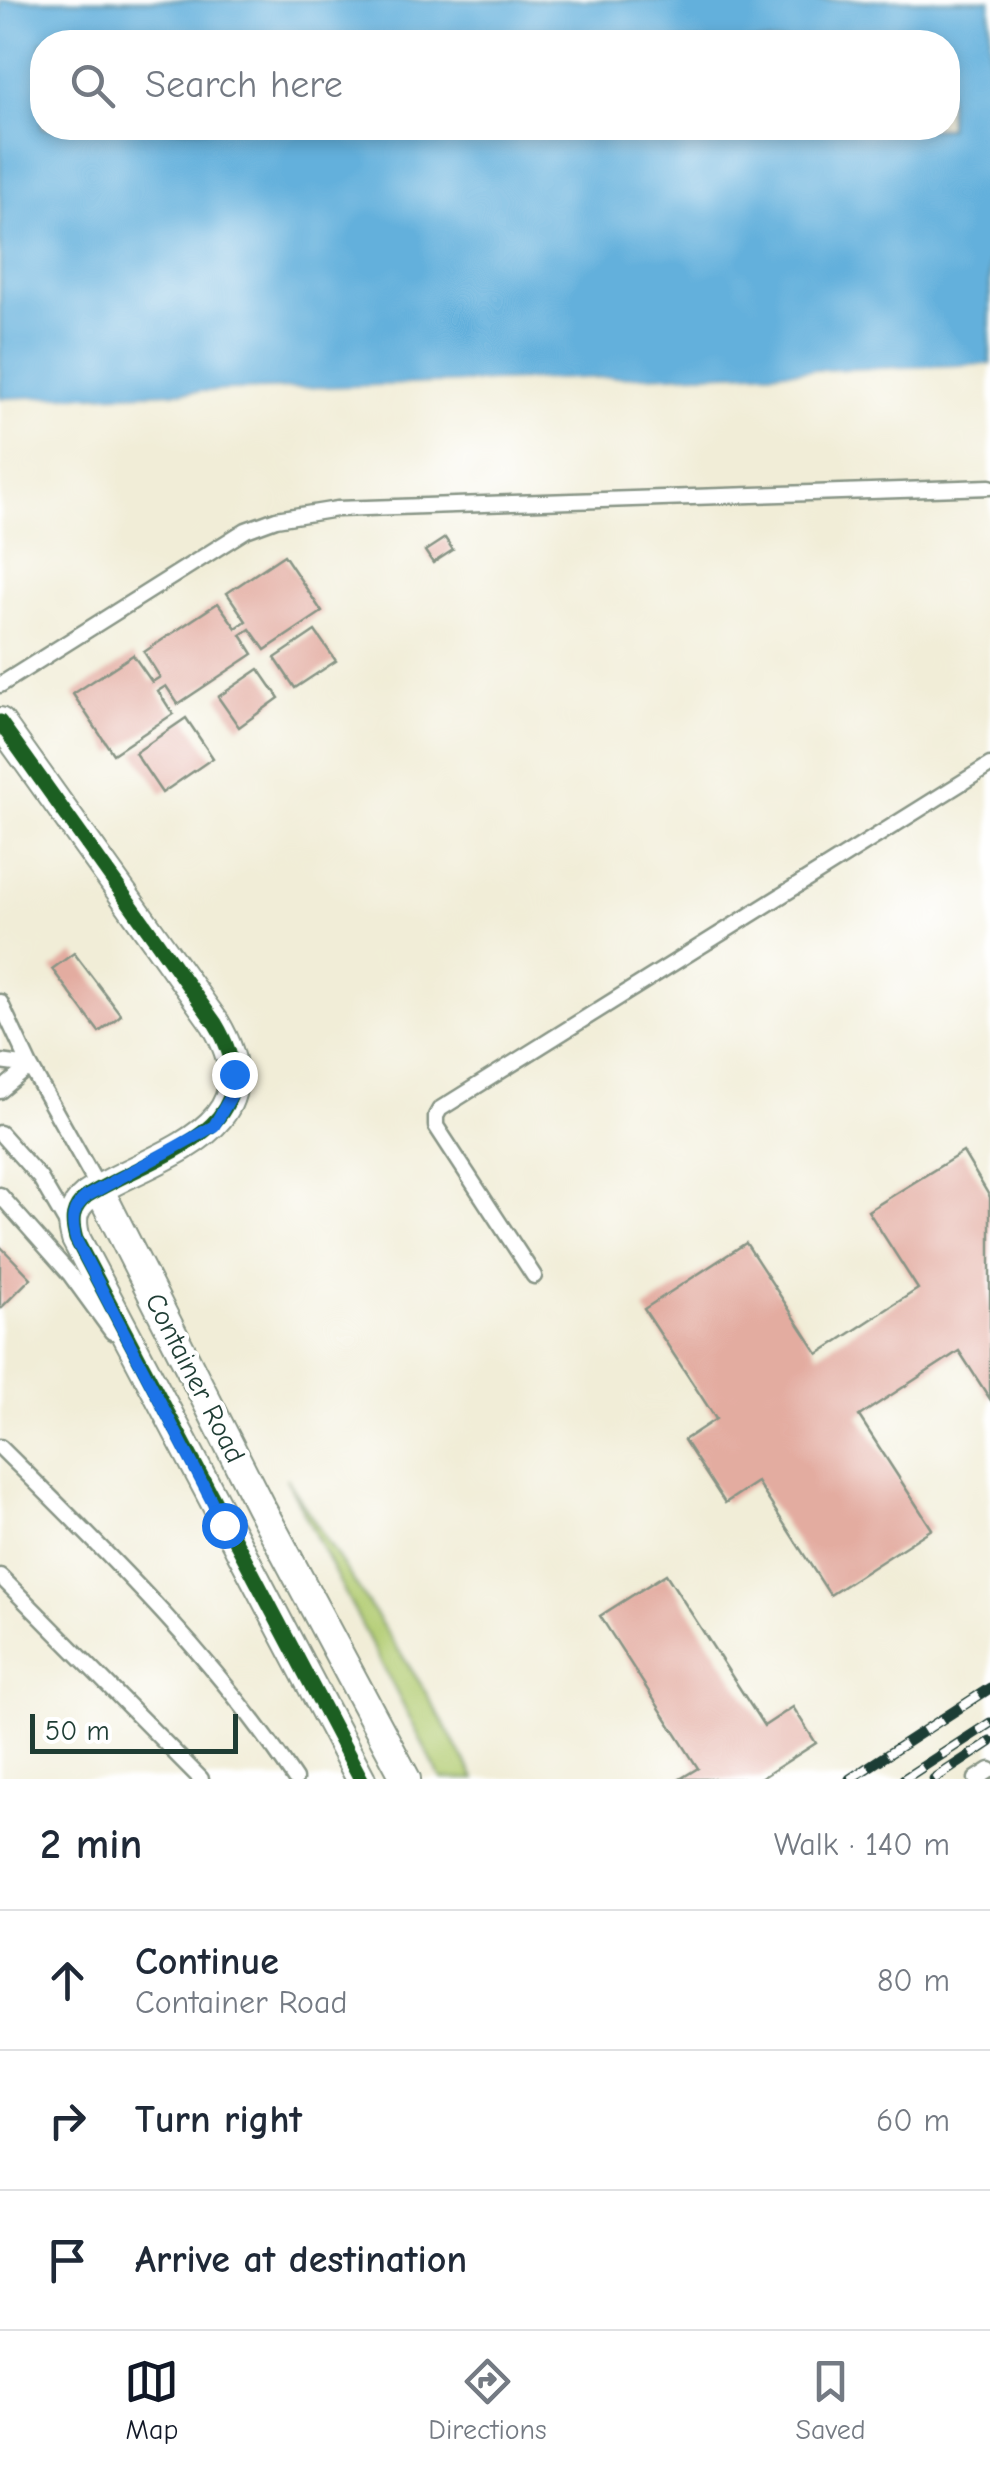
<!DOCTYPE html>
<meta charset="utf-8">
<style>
body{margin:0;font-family:"Comic Neue",sans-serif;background:#f2f2f3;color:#1f2937}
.scale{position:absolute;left:30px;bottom:25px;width:208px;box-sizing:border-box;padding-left:10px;border:5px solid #1f3d34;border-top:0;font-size:28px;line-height:35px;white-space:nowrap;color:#1f3d34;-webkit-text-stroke:8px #fff;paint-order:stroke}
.stop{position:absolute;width:30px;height:30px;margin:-22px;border:8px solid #1a73e8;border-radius:50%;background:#fff}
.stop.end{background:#1a73e8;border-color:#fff;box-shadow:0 2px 10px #0008}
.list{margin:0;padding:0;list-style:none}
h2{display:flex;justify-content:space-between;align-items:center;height:130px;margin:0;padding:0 40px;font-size:42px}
h2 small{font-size:32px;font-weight:400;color:#747a83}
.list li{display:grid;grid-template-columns:65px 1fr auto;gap:30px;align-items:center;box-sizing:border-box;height:140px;padding:0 40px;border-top:2px solid #e0e1e3}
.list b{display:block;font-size:38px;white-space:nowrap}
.list p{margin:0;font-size:32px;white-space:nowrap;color:#747a83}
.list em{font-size:32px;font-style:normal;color:#747a83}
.icon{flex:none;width:55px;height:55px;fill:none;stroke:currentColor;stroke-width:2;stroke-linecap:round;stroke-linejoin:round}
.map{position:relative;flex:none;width:990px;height:1779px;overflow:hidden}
.search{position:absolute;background:#fff;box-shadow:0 5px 15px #0003;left:30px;right:30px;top:30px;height:110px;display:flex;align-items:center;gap:25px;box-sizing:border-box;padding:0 35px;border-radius:40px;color:#747a83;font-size:38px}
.sheet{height:550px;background:#fff}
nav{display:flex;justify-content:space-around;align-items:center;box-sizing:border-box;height:140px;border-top:2px solid #e0e1e3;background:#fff;font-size:28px;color:#747a83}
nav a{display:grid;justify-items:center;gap:5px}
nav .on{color:#111827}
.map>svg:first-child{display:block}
</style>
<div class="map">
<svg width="990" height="1779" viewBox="0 0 990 1779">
<rect width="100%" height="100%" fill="#fff"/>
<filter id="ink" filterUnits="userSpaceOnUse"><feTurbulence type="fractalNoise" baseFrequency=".01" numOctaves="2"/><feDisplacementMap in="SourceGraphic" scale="20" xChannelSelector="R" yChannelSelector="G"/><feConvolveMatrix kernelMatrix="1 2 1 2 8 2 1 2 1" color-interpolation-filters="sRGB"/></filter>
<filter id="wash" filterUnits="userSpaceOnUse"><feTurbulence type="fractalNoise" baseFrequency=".0048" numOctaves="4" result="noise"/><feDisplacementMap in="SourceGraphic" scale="40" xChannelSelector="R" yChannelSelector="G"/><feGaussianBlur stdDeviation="2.25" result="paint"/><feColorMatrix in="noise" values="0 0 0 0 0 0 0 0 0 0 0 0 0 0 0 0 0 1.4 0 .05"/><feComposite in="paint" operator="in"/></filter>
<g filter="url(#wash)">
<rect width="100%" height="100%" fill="#f1edd7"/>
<path fill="#b2cc72" stroke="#688453" stroke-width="2.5" d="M 286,1478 L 422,1686 L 475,1779 L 441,1779 Z"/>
<path fill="#63b0dc" stroke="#417688" stroke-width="2.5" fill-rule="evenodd" d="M 0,0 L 990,0 L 990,365 L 0,399 ZM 42,42 L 948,42 L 948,128 L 42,128 Z"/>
<path fill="#f1edd7" d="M 990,365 L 990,370 L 0,404 L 0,399 Z"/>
<g id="blocks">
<path fill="#e3aca0" d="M 445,538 L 453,550 L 433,563 L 425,551 Z
M 284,555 L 322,612 L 265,650 L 250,629 L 241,635 L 253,654 L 178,704 L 166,686 L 158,691 L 173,714 L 113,754 L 73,694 L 133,655 L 152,682 L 160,677 L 144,652 L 218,603 L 236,628 L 246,621 L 227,593 Z
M 315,631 L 336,661 L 295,688 L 275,658 Z
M 259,669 L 279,698 L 239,727 L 218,697 Z
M 186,718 L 213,758 L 162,793 L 135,753 Z
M 74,953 L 121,1015 L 99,1032 L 52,969 Z
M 963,1152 L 990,1197 L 990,1399 L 959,1351 L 859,1416 L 932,1529 L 830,1595 L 757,1482 L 725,1503 L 684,1440 L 716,1419 L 644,1309 L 746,1243 L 818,1354 L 918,1289 L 868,1211 Z
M 0,1246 L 31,1278 L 0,1309 Z
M 666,1574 L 764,1726 L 793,1707 L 816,1743 L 760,1779 L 680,1779 L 698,1768 L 600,1616 Z"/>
</g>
</g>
<g filter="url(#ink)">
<use href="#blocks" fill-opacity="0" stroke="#889586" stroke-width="2.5"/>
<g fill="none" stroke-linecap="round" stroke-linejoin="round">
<defs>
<path id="service" d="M 0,685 L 246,530 L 276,519 L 337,509 L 990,487
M 0,1002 L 30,1066 L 99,1189
M 0,1062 L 30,1066
M 0,1091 L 30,1066
M 0,1133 L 40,1178 L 68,1226
M 0,1195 L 69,1273 L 112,1332
M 534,1276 L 436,1126 L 436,1116 L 440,1109 L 990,765
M 0,1447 C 106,1552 212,1654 295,1779
M 0,1576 L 201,1779
M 976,1779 L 990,1770"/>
<path id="minor" d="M 0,722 L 215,1023 C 280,1131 155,1153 87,1196 C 71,1209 71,1221 76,1239 L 361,1779
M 99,1189 L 260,1506 L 406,1779"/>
</defs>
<use href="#service" stroke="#889586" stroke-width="19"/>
<use href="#minor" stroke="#889586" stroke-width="32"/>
<use href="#service" stroke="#fff" stroke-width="14"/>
<use href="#minor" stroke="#fff" stroke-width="28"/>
<defs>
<path id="rail" d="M 850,1779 L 990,1688
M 904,1779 L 990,1723
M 934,1779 L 990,1742"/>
</defs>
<use href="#rail" stroke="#1f3d34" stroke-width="11"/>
<use href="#rail" stroke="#fff" stroke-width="8" stroke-dasharray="22" stroke-linecap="butt"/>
<defs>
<path id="cycleway" d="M 0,722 L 215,1023 C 280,1131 155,1153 87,1196 C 71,1209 71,1221 76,1239 L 361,1779"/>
</defs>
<use href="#cycleway" stroke="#fff" stroke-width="21"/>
<use href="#cycleway" stroke="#1b5e20" stroke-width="15"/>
</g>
</g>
<g fill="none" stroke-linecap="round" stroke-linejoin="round" filter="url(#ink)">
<path stroke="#1a73e8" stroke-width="12" d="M 224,1525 L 76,1240 C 71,1221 71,1209 87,1196 L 214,1126 L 231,1096 L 234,1074"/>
</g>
<g text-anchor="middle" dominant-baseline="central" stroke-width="9" stroke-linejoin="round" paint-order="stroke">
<g font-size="28" fill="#1f3d34" stroke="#fff">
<text transform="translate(195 1378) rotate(63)">Container Road</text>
</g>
</g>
</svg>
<div class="scale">50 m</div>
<div class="stop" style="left:224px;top:1525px"></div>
<div class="stop end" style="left:234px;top:1074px"></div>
<div class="search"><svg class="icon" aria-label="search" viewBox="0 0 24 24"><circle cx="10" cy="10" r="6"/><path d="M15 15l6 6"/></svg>Search here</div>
</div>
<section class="sheet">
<h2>2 min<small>Walk · 140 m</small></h2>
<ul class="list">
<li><svg class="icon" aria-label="ahead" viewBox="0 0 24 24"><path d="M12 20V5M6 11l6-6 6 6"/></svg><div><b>Continue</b><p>Container Road</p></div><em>80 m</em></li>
<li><svg class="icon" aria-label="right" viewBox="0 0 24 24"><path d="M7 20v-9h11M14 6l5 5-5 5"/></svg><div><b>Turn right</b></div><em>60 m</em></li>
<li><svg class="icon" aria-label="arrive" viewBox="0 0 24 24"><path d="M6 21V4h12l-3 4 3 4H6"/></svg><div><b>Arrive at destination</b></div></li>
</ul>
</section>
<nav>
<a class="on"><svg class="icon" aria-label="map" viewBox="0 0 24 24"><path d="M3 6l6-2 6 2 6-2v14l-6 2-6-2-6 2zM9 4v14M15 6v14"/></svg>Map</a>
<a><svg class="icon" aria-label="directions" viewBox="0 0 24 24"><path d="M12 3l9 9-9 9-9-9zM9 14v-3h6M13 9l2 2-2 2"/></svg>Directions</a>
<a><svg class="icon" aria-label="saved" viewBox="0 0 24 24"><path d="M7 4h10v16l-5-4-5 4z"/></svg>Saved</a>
</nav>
